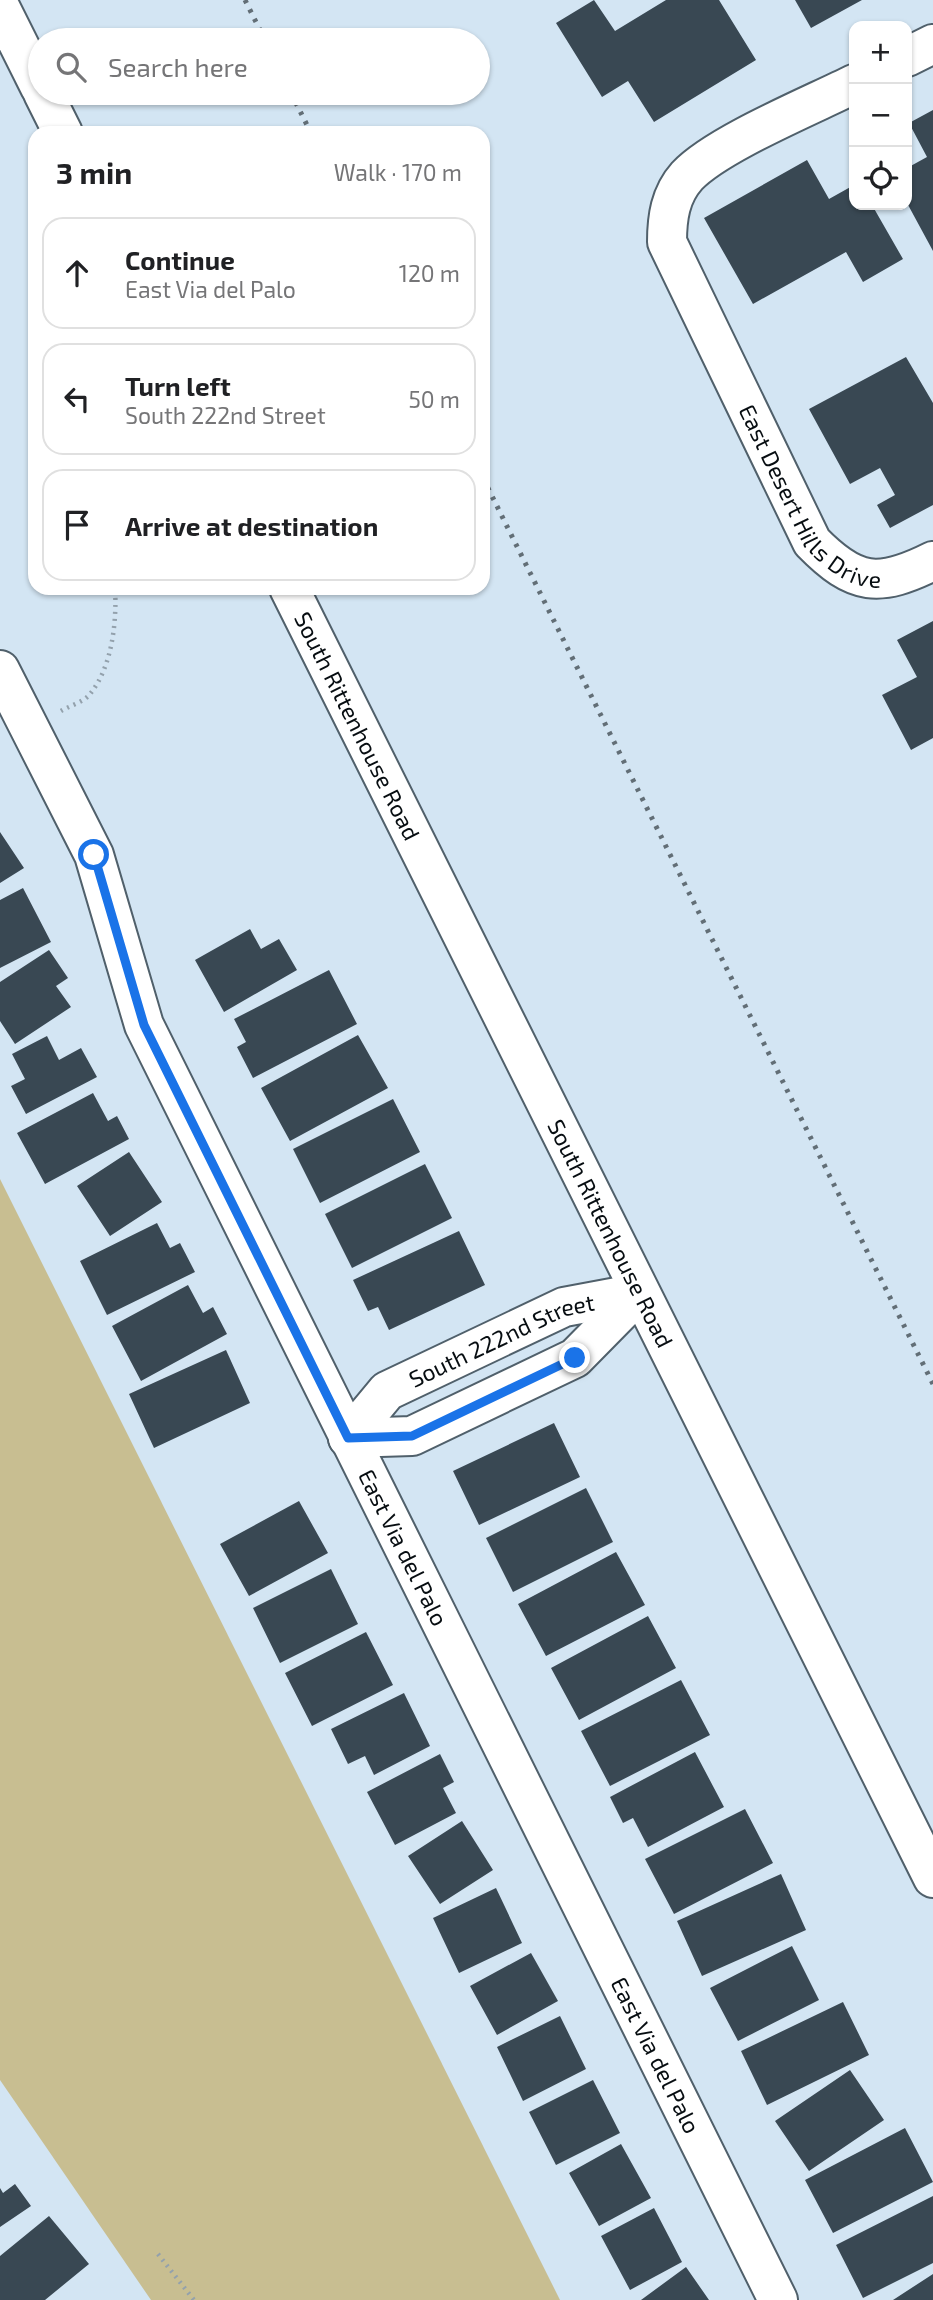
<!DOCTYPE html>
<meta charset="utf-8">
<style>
body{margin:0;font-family:"Exo 2",sans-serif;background:#f2f2f2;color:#202124}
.controls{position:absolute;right:21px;top:21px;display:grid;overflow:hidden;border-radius:14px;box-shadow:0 2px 5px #0004}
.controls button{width:63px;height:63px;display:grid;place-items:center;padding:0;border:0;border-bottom:2px solid #e0e0e0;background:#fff;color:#202124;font:35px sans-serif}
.stop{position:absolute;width:21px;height:21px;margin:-16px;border:5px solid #1a73e8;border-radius:50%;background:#fff}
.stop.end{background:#1a73e8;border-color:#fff;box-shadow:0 2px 7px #0008}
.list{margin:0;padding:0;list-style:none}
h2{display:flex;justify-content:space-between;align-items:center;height:91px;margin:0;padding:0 28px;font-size:30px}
h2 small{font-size:23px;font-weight:400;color:#757577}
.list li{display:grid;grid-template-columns:46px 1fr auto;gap:21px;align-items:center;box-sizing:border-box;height:112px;margin:0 14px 14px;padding:0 14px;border:2px solid #e0e0e0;border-radius:21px}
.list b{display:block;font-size:26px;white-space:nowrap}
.list p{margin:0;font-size:23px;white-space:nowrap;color:#757577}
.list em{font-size:23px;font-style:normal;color:#757577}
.icon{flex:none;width:38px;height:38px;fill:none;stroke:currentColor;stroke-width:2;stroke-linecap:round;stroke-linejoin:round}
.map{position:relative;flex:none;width:933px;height:2300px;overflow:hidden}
.search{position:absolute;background:#fff;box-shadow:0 2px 5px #0004;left:28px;top:28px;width:462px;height:77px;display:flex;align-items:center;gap:18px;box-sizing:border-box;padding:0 24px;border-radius:38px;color:#757577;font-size:26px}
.panel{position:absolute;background:#fff;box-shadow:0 2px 5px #0004;left:28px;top:126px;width:462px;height:469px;border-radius:21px}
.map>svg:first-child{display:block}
</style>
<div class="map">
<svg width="933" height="2300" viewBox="0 0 933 2300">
<rect width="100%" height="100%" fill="#d3e5f3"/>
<path fill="#c8be91" d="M 0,1179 L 560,2300 L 151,2300 L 0,2080 Z"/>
<path fill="#394853" d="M 594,0 L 615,31 L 666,0 L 719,0 L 756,60 L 654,122 L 628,81 L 602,97 L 556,23 Z
M 795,0 L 862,0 L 811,28 Z
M 933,110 L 933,251 L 907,203 L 907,168 L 927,157 L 909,123 Z
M 807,160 L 829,199 L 854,185 L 854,205 L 872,205 L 903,259 L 863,282 L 846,252 L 753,304 L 704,218 Z
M 906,357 L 933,403 L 933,505 L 890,528 L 877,505 L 895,495 L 880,468 L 850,484 L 809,409 Z
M 933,621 L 933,738 L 911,750 L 882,695 L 917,677 L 897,640 Z
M 0,832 L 24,868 L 0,883 Z
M 23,888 L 51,942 L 0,968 L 0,900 Z
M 250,929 L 261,949 L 279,939 L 297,970 L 224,1012 L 195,960 Z
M 49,950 L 68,978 L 56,986 L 71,1007 L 15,1044 L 0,1021 L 0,982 Z
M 329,970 L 357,1024 L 253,1078 L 237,1047 L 246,1042 L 234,1019 Z
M 358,1035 L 388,1088 L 290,1141 L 261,1088 Z
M 47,1036 L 59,1060 L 81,1048 L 97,1077 L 26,1114 L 11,1086 L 25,1079 L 12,1054 Z
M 93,1093 L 108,1121 L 117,1116 L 129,1139 L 45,1184 L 17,1133 Z
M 393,1099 L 420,1152 L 320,1203 L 293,1149 Z
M 129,1152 L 162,1202 L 110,1236 L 77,1186 Z
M 425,1164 L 452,1218 L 352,1268 L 325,1214 Z
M 157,1223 L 170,1248 L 180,1243 L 195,1272 L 107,1315 L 80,1261 Z
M 459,1231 L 485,1285 L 389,1330 L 378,1307 L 368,1311 L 353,1280 Z
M 188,1285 L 203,1313 L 213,1307 L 227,1334 L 141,1381 L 112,1326 Z
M 226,1350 L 250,1403 L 154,1448 L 129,1394 Z
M 554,1423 L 580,1477 L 479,1525 L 453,1471 Z
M 586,1488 L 613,1542 L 513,1592 L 486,1538 Z
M 299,1501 L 328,1553 L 249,1596 L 220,1544 Z
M 616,1552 L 645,1605 L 546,1656 L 518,1604 Z
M 331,1569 L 358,1624 L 280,1663 L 253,1608 Z
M 648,1616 L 676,1668 L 579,1720 L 551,1668 Z
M 366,1632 L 393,1685 L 312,1726 L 285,1673 Z
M 681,1680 L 710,1735 L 610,1786 L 581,1731 Z
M 404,1693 L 430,1746 L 374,1775 L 365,1756 L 348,1764 L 331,1729 Z
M 695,1752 L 724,1807 L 648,1847 L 633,1818 L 623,1823 L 610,1797 Z
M 440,1754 L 454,1782 L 443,1788 L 456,1813 L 395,1845 L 367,1792 Z
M 745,1809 L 773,1863 L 674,1914 L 645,1859 Z
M 462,1821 L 493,1870 L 440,1904 L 408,1856 Z
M 781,1874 L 806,1930 L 702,1976 L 677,1921 Z
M 496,1888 L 522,1943 L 459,1973 L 433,1918 Z
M 792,1946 L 819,2000 L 738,2041 L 710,1988 Z
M 531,1953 L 558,2001 L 497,2035 L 470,1986 Z
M 843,2002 L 869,2055 L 767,2105 L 741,2051 Z
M 560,2016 L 586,2069 L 523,2101 L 497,2047 Z
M 850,2070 L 884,2120 L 809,2171 L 775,2121 Z
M 593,2080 L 620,2133 L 556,2165 L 529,2112 Z
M 905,2128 L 933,2182 L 833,2233 L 805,2180 Z
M 621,2144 L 651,2198 L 599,2226 L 569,2173 Z
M 15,2184 L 31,2206 L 0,2227 L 0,2188 L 3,2193 Z
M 933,2196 L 933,2263 L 863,2298 L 836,2245 Z
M 654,2208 L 682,2262 L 630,2290 L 601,2236 Z
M 49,2216 L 89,2264 L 45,2300 L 0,2300 L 0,2256 Z
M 686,2267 L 709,2300 L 641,2300 Z
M 933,2274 L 933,2300 L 893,2300 Z"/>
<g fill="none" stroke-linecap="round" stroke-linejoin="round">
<defs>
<g id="minor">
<path d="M 907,57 L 933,44"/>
<path id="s1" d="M 854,84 C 812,105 717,144 687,176 C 670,195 667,218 667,242 L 812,542 C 855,586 879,588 933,561"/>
<path id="s2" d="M 0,670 L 94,855 L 144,1025 L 778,2300"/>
<path d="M 348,1438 L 412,1436 L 575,1358 L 639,1293"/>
<path id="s3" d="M 348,1438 L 387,1391 L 564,1307 L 639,1293"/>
</g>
<g id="secondary">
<path d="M 0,7 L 40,87"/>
<path d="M 43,93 L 63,133"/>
<path id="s4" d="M 289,588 L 933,1878"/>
</g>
</defs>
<use href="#minor" stroke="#50606b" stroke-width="42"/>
<use href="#secondary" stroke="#50606b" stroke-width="42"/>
<path stroke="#93a1ac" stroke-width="4.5" stroke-dasharray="2 5" stroke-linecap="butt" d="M 61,711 C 69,706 84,702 90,694 C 112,667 117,622 115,588
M 158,2254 L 194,2300"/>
<use href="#minor" stroke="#fff" stroke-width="38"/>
<use href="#secondary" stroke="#fff" stroke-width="38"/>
<path stroke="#626e76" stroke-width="5" stroke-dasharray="3.5 7" stroke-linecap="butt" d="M 245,0 L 265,40
M 291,93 L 311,133
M 483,478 L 933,1384"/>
</g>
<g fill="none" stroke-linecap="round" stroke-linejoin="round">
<path stroke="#1a73e8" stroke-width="9" d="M 94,855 L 144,1025 L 348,1438 L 412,1436 L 575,1358"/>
</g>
<g text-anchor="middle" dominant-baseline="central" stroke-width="7" stroke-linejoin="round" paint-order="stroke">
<g font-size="23" fill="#070d11" stroke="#d3e5f3">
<text stroke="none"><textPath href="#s1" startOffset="560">East Desert Hills Drive</textPath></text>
<text stroke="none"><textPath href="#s4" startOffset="154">South Rittenhouse Road</textPath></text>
<text stroke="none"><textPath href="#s4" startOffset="721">South Rittenhouse Road</textPath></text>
<text stroke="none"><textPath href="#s3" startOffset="187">South 222nd Street</textPath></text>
<text stroke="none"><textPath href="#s2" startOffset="968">East Via del Palo</textPath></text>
<text stroke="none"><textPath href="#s2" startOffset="1535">East Via del Palo</textPath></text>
</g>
</g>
</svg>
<div class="controls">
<button>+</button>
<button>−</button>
<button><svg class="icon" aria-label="locate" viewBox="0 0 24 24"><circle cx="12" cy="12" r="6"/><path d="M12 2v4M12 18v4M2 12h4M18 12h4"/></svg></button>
</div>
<div class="stop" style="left:94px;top:855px"></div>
<div class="stop end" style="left:575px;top:1358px"></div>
<div class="search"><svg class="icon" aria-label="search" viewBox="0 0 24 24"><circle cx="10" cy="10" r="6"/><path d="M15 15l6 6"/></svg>Search here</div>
<section class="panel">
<h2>3 min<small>Walk · 170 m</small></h2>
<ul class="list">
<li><svg class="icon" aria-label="ahead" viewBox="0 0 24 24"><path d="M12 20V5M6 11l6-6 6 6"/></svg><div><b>Continue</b><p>East Via del Palo</p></div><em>120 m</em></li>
<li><svg class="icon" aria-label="left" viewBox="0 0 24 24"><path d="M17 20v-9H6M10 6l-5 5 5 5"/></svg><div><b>Turn left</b><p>South 222nd Street</p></div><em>50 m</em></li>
<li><svg class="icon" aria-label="arrive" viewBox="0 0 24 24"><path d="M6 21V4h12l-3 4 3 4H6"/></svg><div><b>Arrive at destination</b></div></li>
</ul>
</section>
</div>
